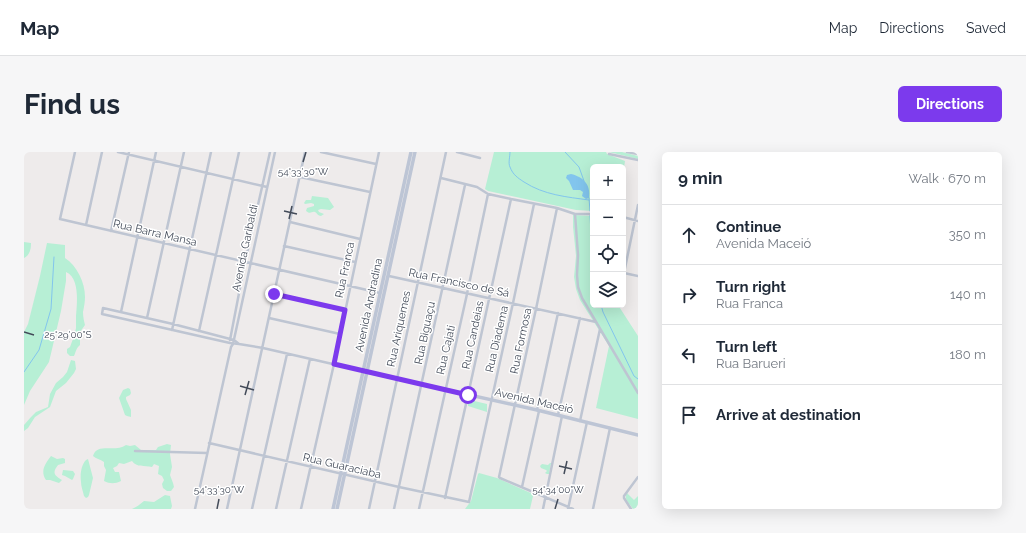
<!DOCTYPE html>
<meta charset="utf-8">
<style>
body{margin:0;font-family:Raleway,sans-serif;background:#f6f6f7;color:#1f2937}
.controls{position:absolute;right:12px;top:12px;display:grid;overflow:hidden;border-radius:6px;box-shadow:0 4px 16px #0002}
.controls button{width:36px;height:36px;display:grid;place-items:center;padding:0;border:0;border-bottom:1px solid #e0e1e3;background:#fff;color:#1f2937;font:20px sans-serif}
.stop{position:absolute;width:12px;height:12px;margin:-9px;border:3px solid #7c3aed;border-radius:50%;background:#fff}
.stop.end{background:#7c3aed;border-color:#fff;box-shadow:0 1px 4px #0008}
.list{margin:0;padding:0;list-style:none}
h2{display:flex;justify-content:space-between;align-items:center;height:52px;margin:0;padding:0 16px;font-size:17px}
h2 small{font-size:13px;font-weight:400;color:#747a83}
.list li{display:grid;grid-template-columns:26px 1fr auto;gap:12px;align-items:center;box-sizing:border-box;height:60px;padding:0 16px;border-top:1px solid #e0e1e3}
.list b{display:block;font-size:15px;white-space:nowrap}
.list p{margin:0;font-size:13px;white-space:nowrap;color:#747a83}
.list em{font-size:13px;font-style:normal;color:#747a83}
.icon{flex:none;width:22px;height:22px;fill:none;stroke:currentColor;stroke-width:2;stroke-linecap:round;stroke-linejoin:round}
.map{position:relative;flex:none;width:614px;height:357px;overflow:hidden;border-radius:6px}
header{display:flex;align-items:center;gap:24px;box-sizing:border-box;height:56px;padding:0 20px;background:#fff;border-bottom:1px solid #e0e1e3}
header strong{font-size:19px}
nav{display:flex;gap:22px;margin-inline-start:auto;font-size:14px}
.intro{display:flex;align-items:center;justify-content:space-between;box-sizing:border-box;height:96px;padding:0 24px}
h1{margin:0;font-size:28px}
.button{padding:10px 18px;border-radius:6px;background:#7c3aed;color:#fff;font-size:14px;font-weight:700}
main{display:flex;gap:24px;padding:0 24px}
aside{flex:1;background:#fff;border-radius:6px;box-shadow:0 4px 16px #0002}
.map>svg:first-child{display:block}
</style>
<header>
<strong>Map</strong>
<nav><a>Map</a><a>Directions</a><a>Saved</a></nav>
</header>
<div class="intro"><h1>Find us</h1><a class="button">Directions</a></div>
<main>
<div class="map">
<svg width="614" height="357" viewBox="0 0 614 357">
<rect width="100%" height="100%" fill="#eeebeb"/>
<path fill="#b7efd5" d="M 470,0 L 582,0 L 583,2 L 601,9 L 599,22 L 599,15 L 569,15 L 569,59 L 552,58 L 464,39 L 461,37 Z
M 585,0 L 598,0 L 614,4 L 614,7 Z
M 288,44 L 304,46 L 310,55 L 306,58 L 297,57 L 294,58 L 295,60 L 300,62 L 297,64 C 294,64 293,61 291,60 C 287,59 287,63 282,59 L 283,56 L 290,54 L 290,52 L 287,51 L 281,52 L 280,51 L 282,48 L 287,48 Z
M 549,63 L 569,64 L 569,153 L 594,153 L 614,184 L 614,267 L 572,256 L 585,194 L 556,148 L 552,137 L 550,125 L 552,104 L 549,75 Z
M 0,90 L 7,91 C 7,97 6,103 0,106 Z
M 23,91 L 41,93 L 41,106 C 53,114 61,130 61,145 C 61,150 60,155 59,160 C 59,165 60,169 61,173 L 56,180 L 56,193 C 52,196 52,200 50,204 L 46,204 L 43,201 L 43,197 L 46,195 C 48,189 51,183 52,176 C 52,172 52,168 52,164 C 53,151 56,126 42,120 L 42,129 L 37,159 L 25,210 L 6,239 L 0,253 L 0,180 L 4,172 L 16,124 Z
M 47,208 L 51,209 L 52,217 L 50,221 L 42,231 L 32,239 L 26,255 L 11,265 L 4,276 L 0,279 L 0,273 L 7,265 L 12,260 L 24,255 L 26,242 L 32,231 L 39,225 L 43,220 Z
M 104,236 L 106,237 L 107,241 L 106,243 L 102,245 L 102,247 L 107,258 L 107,265 L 103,264 L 101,263 L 95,246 L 99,238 Z
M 446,248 L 463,252 L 463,260 L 444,254 L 444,252 Z
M 143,292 L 147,293 L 146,302 L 148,315 L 146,323 L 149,331 L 150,335 L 147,339 L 143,339 L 139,336 L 138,332 L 140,328 L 138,324 L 134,322 L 135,314 L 130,312 L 128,315 C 120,313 113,316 108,309 L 100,312 L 95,311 L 93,314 L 89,316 L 91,320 L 95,320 L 97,329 C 91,332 86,332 80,329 L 82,318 L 80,314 L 80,310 C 76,307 72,307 69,304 C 73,290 91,301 102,293 L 106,294 L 111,293 L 117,298 L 132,298 L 134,295 Z
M 27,304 L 33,307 L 39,306 L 41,307 L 41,311 L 34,313 C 28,321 30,323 38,328 L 35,331 L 26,328 L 22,328 C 16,319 21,312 27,304 Z
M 64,307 L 69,326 L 65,343 L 64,345 L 62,346 L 60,344 C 59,339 57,335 57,330 C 56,323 57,313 62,308 Z
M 526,311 L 527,311 L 525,322 L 523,322 L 521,321 L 523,319 L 522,318 L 517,316 L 516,314 L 518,312 L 524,313 Z
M 39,318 L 49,319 L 51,322 L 49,327 L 48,328 L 41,324 L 38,323 Z
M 455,321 L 473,326 L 509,342 L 509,344 L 506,357 L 441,357 L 447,349 L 454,322 Z
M 603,341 L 610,348 L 614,344 L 614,357 L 609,357 C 606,352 599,347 603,341 Z
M 141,343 L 146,344 L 148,354 L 147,357 L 108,357 C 113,355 116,352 120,349 L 130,350 Z"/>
<path fill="#82c5ed" d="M 547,22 C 559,25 567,32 565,46 L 562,47 L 558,44 L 559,40 L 556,38 L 549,38 L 545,29 L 542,26 L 543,23 Z"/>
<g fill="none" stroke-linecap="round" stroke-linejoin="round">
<path stroke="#82c5ed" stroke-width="1" d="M 486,0 C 486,5 484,11 486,15 C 489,23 494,26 500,30 C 520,43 543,45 565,48
M 541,0 L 555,15 L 560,29
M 565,46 L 566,59
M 566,63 L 569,117
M 577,153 L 579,160 L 610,224 L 614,227
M 0,220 L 15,198 L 27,157 L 30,105"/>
<path stroke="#bec5d2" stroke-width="2.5" d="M 51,0 L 36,67 L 356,141
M 94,0 L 243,35
M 297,0 L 352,12
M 433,0 L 456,6
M 603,0 L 614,2
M 585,2 L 614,8
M 276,25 L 346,40
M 417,26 L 453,35 L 464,42 L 487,47 L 533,56 L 551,62 L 569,62
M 614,53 L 600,121 L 614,124
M 533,56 L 512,157 L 475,325 L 476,326 L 549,357
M 551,62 L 554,103 L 553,123 L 554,135 L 558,146 L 614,241
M 599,65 L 614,69
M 266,70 L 336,87
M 62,73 L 78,0
M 87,79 L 105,0
M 260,94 L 331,110
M 365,124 L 572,170
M 250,141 L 321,158
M 97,160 L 132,0
M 123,166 L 160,0
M 245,166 L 316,182
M 148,178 L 187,0
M 175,179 L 215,0
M 206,188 L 221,110 L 246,0
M 215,192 L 210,188 L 149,172 L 79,156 L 78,162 L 206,191 L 215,192 L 239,196 L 339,219
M 513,258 L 534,161
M 534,263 L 556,166
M 556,269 L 576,177
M 185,291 L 375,335 L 445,350 L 489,151 L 510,52
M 111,299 L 183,301
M 498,335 L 515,259
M 421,346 L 444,243 L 487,47
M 171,357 L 207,195 L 209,192 L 251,0
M 203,357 L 281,0
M 228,357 L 263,202
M 252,357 L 286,207
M 277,357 L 310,212 L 355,0
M 345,357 L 422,0
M 370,357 L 441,33
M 395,357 L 443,142 L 464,42
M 519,357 L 538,264
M 544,357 L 563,270
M 569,357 L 586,276
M 607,357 L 600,346 L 600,344 L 614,325"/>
<path stroke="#bdc5d5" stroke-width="3.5" d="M 343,220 L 513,258 L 614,283
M 309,357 L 387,0
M 313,357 L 391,0"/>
</g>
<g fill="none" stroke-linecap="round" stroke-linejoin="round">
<path stroke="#7c3aed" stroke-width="5" d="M 250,142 L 321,158 L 310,212 L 444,243"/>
</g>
<path fill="none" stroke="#434b59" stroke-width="1.5" d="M 279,10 L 282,0M 260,59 L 273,62M 265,67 L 268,54M 0,180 L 10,183M 216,234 L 230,238M 221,243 L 225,229M 535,314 L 548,317M 540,322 L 543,309M 193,357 L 195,347M 531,357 L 534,347"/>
<g text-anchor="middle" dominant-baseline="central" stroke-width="3" stroke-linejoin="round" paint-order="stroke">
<g font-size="11" fill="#434b59" stroke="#fff">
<text transform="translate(131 81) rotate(13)">Rua Barra Mansa</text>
<text transform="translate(221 96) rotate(-78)">Avenida Garibaldi</text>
<text transform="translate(321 118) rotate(-78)">Rua Franca</text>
<text transform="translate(435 131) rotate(12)">Rua Francisco de Sá</text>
<text transform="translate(345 153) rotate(-78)">Avenida Andradina</text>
<text transform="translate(375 177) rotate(-78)">Rua Ariquemes</text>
<text transform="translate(401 181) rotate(-78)">Rua Biguaçu</text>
<text transform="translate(449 183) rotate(-78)">Rua Candeias</text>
<text transform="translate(473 187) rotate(-77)">Rua Diadema</text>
<text transform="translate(497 189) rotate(-78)">Rua Formosa</text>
<text transform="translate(422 198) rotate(-77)">Rua Cajati</text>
<text transform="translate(510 249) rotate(13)">Avenida Maceió</text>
<text transform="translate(318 314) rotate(13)">Rua Guaraciaba</text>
</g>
</g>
<g font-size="10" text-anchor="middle" fill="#434b59" stroke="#fff" stroke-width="3" stroke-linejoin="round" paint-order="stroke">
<text x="279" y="23">54°33'30"W</text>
<text x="44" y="186">25°29'00"S</text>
<text x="195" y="341">54°33'30"W</text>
<text x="534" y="341">54°34'00"W</text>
</g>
</svg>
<div class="controls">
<button>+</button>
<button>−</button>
<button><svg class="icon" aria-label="locate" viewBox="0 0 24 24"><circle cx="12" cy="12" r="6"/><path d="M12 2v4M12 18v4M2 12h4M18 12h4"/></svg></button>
<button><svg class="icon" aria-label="layers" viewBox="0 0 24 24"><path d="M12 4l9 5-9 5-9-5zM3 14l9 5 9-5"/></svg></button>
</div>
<div class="stop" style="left:444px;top:243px"></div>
<div class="stop end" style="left:250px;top:142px"></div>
</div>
<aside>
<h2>9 min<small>Walk · 670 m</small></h2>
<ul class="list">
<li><svg class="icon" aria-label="ahead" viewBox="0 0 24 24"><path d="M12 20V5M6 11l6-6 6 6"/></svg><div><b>Continue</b><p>Avenida Maceió</p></div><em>350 m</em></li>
<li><svg class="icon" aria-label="right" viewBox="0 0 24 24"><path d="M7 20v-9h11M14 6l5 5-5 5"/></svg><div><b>Turn right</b><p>Rua Franca</p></div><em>140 m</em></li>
<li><svg class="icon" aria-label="left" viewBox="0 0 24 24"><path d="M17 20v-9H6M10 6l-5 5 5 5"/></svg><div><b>Turn left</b><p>Rua Barueri</p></div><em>180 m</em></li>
<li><svg class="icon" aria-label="arrive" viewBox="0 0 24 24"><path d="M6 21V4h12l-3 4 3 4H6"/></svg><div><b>Arrive at destination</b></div></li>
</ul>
</aside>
</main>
